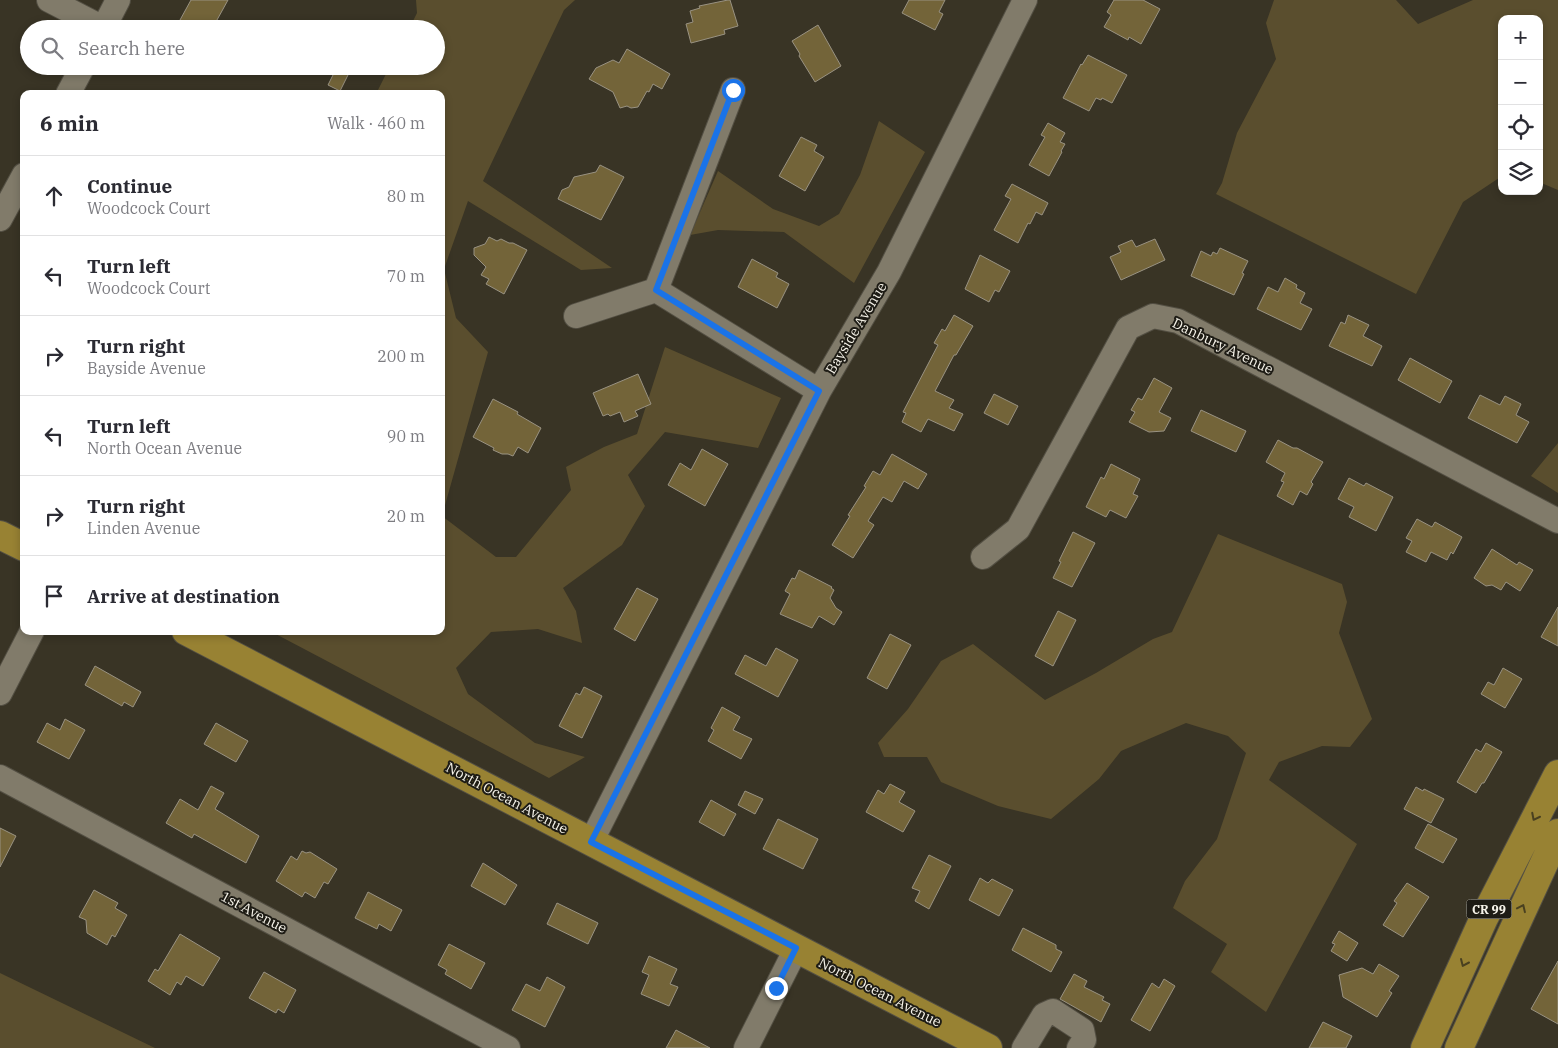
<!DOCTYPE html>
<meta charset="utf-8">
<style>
body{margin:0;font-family:"IBM Plex Serif",serif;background:#f2f2f3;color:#2b2b33}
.controls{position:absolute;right:15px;top:15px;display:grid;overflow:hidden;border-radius:10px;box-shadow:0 2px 8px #0003}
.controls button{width:45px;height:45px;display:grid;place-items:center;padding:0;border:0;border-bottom:1px solid #e1e1e2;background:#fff;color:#2b2b33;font:25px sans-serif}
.stop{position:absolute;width:15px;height:15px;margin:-11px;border:4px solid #1a73e8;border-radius:50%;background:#fff}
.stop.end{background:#1a73e8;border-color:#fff;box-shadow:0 1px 5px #0008}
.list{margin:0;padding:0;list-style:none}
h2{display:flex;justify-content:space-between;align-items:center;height:65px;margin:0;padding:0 20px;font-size:21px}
h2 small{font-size:16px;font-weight:400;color:#7c7c81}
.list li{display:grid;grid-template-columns:32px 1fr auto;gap:15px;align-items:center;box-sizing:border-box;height:80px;padding:0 20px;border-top:1px solid #e1e1e2}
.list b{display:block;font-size:19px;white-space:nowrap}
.list p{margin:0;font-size:16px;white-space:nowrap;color:#7c7c81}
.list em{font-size:16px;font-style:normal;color:#7c7c81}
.icon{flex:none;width:28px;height:28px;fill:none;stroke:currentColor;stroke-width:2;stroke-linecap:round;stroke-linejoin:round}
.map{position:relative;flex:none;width:1558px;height:1048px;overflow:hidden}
.search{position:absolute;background:#fff;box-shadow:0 2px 8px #0003;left:20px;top:20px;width:425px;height:55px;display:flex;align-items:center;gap:12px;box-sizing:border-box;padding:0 18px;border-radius:28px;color:#7c7c81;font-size:19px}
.panel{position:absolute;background:#fff;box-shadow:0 2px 8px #0003;left:20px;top:90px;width:425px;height:545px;border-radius:10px}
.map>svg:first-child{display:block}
</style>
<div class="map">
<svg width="1558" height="1048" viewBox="0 0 1558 1048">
<rect width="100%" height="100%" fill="#393425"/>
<path fill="#5a4e2e" d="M 416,0 L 575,0 L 564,10 L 483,181 L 612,268 L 581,270 L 468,201 L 444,269 L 456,318 L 488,352 L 442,516 L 496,557 L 516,557 L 571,490 L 566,467 L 604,447 L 637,434 L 665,347 L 781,398 L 758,448 L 665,432 L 628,475 L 645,506 L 622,545 L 563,588 L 576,611 L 582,643 L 538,629 L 491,632 L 456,668 L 468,694 L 535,743 L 585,757 L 549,778 L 270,631 L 441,631 L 441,94 L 376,94 L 390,66 L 436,66 L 436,29 L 409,29 L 417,13 Z
M 1274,0 L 1396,0 L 1418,24 L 1473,0 L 1558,0 L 1558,190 L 1539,182 L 1539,19 L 1502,19 L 1502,176 L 1463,202 L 1416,294 L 1216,194 L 1222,183 L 1237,133 L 1276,59 L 1266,23 Z
M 879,121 L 925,152 L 854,283 L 784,232 L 718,230 L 690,235 L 718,171 L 773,209 L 819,226 L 839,214 L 860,175 Z
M 1558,443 L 1558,493 L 1531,476 Z
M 1218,534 L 1342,584 L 1347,602 L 1339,633 L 1372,719 L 1350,747 L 1322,746 L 1279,762 L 1269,780 L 1357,844 L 1266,1012 L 1211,972 L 1227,944 L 1173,908 L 1185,881 L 1217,839 L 1246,753 L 1228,736 L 1186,723 L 1121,751 L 1099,779 L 1051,819 L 998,806 L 941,782 L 927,757 L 884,757 L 878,743 L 908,709 L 941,661 L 973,644 L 1045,700 L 1096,673 L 1153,639 L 1172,632 Z
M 0,973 L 155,1048 L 0,1048 Z"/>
<path fill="#736439" stroke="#999282" d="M 191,0 L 228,0 L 212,29 L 195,29 L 180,20 Z
M 728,0 L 730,0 L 738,26 L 724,30 L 725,34 L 691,43 L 686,24 L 693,22 L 690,11 L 700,8 L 699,6 Z
M 909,0 L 945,0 L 939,12 L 943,14 L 935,30 L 902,13 Z
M 1114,0 L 1143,0 L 1160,9 L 1141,44 L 1129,37 L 1128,40 L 1104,27 L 1111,15 L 1107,12 Z
M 818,25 L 841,66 L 815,82 L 799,56 L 800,54 L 792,41 Z
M 627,49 L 670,74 L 662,89 L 653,84 L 649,92 L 647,91 L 638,107 L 631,108 L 627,106 L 620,108 L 613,92 L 589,79 L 596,68 L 613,60 L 619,63 Z
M 1088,55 L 1127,75 L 1112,103 L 1102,98 L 1101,100 L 1096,98 L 1089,111 L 1063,98 L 1081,64 L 1082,65 Z
M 337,67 L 349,73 L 340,91 L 328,85 Z
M 1048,123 L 1065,133 L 1060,142 L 1065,144 L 1061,151 L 1062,152 L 1049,176 L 1029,165 L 1045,137 L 1041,135 Z
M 801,137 L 817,145 L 814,151 L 824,157 L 805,191 L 779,176 Z
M 600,165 L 624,177 L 601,220 L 558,199 L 562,190 L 569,187 L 574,177 L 596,172 Z
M 1012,184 L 1048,203 L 1042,215 L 1036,212 L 1030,224 L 1028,223 L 1018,243 L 994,230 L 1011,199 L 1005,196 Z
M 489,237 L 497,241 L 501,239 L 509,243 L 513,243 L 527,250 L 504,294 L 486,284 L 489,279 L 481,275 L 486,267 L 474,255 L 474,248 L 485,244 Z
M 1155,239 L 1165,260 L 1121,280 L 1110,257 L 1121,252 L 1118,246 L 1132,240 L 1136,247 Z
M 1220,248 L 1248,261 L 1242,273 L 1244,274 L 1234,295 L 1191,276 L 1201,251 L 1211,256 L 1213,252 L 1217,254 Z
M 980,255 L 1010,271 L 999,292 L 995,290 L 989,302 L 965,289 Z
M 752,259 L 778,273 L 776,277 L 789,284 L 777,308 L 738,287 Z
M 1285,278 L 1297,285 L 1296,288 L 1305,293 L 1300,303 L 1312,309 L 1301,330 L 1257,309 L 1268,287 L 1278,292 Z
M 954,315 L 973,326 L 956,355 L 954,355 L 935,391 L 954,400 L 949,408 L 963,414 L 954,431 L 928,419 L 921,432 L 902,422 L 906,413 L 903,412 L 938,345 L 934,343 L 942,329 L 945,331 Z
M 1348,315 L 1369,325 L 1363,336 L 1382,346 L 1372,366 L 1329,346 L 1341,322 L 1345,324 Z
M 1410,358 L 1452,381 L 1440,403 L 1398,380 Z
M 638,374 L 651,404 L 635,411 L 638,416 L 624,422 L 620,412 L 610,416 L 608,414 L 603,416 L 593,393 Z
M 1154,378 L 1172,388 L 1159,412 L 1171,418 L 1164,431 L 1149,432 L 1129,422 L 1135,412 L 1131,410 L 1138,398 L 1142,400 Z
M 994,394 L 1018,406 L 1008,425 L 984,413 Z
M 1480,395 L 1500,405 L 1505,396 L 1521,404 L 1516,415 L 1529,422 L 1517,443 L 1468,418 Z
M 493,399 L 518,412 L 517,414 L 541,428 L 528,453 L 518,447 L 513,456 L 508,454 L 502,454 L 493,450 L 494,448 L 473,437 Z
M 1201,410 L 1246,431 L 1236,452 L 1191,431 Z
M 1278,440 L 1293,448 L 1297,448 L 1323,462 L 1311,482 L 1313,484 L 1307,495 L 1300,491 L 1293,505 L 1277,496 L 1284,482 L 1281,481 L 1285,473 L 1266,462 Z
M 702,449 L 728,464 L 705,506 L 668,485 L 680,463 L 691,470 Z
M 892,454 L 927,474 L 918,489 L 904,481 L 892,502 L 883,497 L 868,521 L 874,525 L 853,558 L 832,545 L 850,516 L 848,515 L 866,487 L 864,486 L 873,471 L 880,475 Z
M 1111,464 L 1140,479 L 1133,494 L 1138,496 L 1126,518 L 1110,510 L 1106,517 L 1086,507 L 1101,477 L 1104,479 Z
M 1349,478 L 1364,486 L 1366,483 L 1393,497 L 1376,531 L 1349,517 L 1354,507 L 1338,499 Z
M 1417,519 L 1432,527 L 1435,522 L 1462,537 L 1453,554 L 1451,552 L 1447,560 L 1431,552 L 1426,562 L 1406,552 L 1412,541 L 1406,538 Z
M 1073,532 L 1095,543 L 1072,587 L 1053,578 L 1061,562 L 1059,561 Z
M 1492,549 L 1517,565 L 1519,562 L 1533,570 L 1520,591 L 1506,582 L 1501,590 L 1492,585 L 1486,586 L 1474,578 Z
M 799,570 L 832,587 L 831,588 L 834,590 L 830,598 L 836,608 L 842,612 L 834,625 L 819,616 L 812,628 L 780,614 L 790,594 L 785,591 L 792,578 L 795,579 Z
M 637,588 L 658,599 L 635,641 L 614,629 Z
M 1558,607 L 1558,646 L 1541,637 Z
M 1058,611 L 1076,620 L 1053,666 L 1035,656 Z
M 890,634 L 911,645 L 887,689 L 867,678 Z
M 776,648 L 798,660 L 778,697 L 735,674 L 745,655 L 766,666 Z
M 95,666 L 141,692 L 133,707 L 124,702 L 122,706 L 85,685 Z
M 1503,668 L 1522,679 L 1505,708 L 1481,694 L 1488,682 L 1494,685 Z
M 584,687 L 602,696 L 582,738 L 559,726 L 576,693 L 580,695 Z
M 722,707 L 740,717 L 733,730 L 752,739 L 741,759 L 708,741 L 714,730 L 711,728 Z
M 65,719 L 85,730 L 69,759 L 37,742 L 47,723 L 60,730 Z
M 216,723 L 248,741 L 236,762 L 204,744 Z
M 1486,743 L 1502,752 L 1484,783 L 1482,783 L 1476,793 L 1457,782 L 1476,749 L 1481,752 Z
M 890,784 L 905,792 L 899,802 L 915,811 L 903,832 L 866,812 L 878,790 L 884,794 Z
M 211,786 L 224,793 L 215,809 L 259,836 L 246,863 L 194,834 L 192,838 L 166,823 L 180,799 L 198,810 Z
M 1416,787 L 1423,791 L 1424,789 L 1444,799 L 1431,823 L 1404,809 Z
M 745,791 L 763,799 L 755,814 L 738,805 Z
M 711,800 L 736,814 L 724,836 L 699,822 Z
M 778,819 L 818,839 L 803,869 L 763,849 Z
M 1428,824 L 1457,839 L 1443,863 L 1415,848 Z
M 0,828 L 16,836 L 0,867 Z
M 302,851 L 306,853 L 310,852 L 337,869 L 328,884 L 324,882 L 315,898 L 305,892 L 302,897 L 276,881 L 291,856 L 297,860 Z
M 929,855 L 951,866 L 929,909 L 915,901 L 920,891 L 912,888 Z
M 483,863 L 517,885 L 505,905 L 471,886 Z
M 980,878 L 988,883 L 992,879 L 1013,890 L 999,916 L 969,900 Z
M 1407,883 L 1429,897 L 1403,937 L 1383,925 L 1397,903 L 1394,901 Z
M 94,890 L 118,903 L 115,908 L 127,915 L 115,937 L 112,935 L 107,945 L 87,933 L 86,920 L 79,917 Z
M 368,892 L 402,910 L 391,931 L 379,924 L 377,929 L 355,918 Z
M 557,903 L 598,923 L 588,944 L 547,924 Z
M 1023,928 L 1056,945 L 1056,949 L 1062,952 L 1051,972 L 1012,950 Z
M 1339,931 L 1358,943 L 1347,961 L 1331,951 L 1335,944 L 1332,943 Z
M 180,934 L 220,958 L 203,986 L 186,976 L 181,985 L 177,982 L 170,995 L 148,981 L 155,969 L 158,971 Z
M 449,944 L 485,963 L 471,989 L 445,974 L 447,970 L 438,965 Z
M 649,956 L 677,969 L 670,984 L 678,987 L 669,1006 L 641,994 L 649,975 L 642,972 Z
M 1558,961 L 1558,1024 L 1531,1009 Z
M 1379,964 L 1399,976 L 1389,991 L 1392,993 L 1377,1017 L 1343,997 L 1339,975 L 1362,968 L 1373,974 Z
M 264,972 L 296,990 L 284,1013 L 278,1009 L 276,1013 L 249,998 Z
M 1074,974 L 1087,981 L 1084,987 L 1104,997 L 1102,1000 L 1110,1004 L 1101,1022 L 1060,999 Z
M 547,977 L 565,987 L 545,1027 L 512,1010 L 526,984 L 540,991 Z
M 1164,979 L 1175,986 L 1150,1031 L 1131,1020 L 1152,983 L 1159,988 Z
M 1323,1022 L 1352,1036 L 1346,1048 L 1309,1048 Z
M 676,1030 L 710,1048 L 666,1048 Z"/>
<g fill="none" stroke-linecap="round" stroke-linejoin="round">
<defs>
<path id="minor" d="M 49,0 L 103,28
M 103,29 L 118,0
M 68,94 L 83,66
M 0,219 L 24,175
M 656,290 L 733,90
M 656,290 L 819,391
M 576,316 L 656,290
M 983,557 L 1018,529 L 1128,328 L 1153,316 L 1178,321 L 1558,521
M 0,693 L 32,631
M 0,777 L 508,1048
M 591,842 L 819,391 L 889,272 L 1025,0
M 746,1048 L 796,949
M 1024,1048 L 1044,1015 L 1053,1011 L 1082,1030 L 1084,1040 L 1079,1048"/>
<path id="major" d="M 0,535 L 24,547
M 186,631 L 988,1048
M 1425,1048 L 1484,918 L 1558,774
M 1459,1048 L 1558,833"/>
</defs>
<use href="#minor" stroke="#534f43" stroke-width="26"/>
<use href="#major" stroke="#534f43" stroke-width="30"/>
<use href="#minor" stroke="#817b6a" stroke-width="24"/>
<use href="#major" stroke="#988233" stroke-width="28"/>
</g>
<defs><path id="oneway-chevron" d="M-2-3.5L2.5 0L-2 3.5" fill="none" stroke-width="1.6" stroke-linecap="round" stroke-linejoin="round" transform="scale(1.25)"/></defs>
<g stroke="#494020">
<use href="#oneway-chevron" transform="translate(1535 817) rotate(117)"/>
<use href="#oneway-chevron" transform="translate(1522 908) rotate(-65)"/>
<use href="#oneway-chevron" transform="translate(1464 963) rotate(114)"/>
</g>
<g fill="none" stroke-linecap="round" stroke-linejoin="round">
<path stroke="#1a73e8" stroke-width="6" d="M 733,90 L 656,290 L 819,391 L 591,842 L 796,948 L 776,988"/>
</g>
<g text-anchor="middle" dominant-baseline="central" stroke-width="4" stroke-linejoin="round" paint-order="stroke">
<rect fill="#1e1c15" stroke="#b5b2a9" stroke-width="1" x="1466.5" y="899.5" width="45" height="19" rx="4"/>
<g font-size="12" font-weight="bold" fill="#f6f3e9">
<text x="1489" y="909">CR 99</text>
</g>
<g font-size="14" fill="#f6f3e9" stroke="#1e1c15">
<text transform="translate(856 328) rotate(-59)">Bayside Avenue</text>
<text transform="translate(1223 346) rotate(26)">Danbury Avenue</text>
<text transform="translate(507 798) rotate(28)">North Ocean Avenue</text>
<text transform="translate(254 912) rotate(28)">1st Avenue</text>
<text transform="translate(880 992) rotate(27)">North Ocean Avenue</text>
</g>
</g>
</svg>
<div class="controls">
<button>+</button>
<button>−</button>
<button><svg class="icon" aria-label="locate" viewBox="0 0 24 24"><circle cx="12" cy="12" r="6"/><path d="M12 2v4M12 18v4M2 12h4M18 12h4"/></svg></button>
<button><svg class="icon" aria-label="layers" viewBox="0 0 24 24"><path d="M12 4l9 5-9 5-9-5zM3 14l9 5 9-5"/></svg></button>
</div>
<div class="stop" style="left:733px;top:90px"></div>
<div class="stop end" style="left:776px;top:988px"></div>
<div class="search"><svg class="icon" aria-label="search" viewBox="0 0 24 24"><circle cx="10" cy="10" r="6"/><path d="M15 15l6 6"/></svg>Search here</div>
<section class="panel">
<h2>6 min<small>Walk · 460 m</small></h2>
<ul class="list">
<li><svg class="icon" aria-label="ahead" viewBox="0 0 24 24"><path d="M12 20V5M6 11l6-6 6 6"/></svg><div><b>Continue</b><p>Woodcock Court</p></div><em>80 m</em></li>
<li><svg class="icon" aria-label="left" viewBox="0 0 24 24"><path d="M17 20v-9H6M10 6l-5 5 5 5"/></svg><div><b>Turn left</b><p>Woodcock Court</p></div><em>70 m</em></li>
<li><svg class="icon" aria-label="right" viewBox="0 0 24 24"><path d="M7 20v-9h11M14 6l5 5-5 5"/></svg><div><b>Turn right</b><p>Bayside Avenue</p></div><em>200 m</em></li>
<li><svg class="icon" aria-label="left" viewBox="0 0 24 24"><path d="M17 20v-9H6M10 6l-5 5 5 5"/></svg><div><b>Turn left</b><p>North Ocean Avenue</p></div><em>90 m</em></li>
<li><svg class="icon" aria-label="right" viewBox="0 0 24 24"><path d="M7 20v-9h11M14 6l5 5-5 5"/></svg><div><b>Turn right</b><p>Linden Avenue</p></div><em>20 m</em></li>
<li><svg class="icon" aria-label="arrive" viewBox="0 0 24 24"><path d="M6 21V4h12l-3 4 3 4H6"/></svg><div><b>Arrive at destination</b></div></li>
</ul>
</section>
</div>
